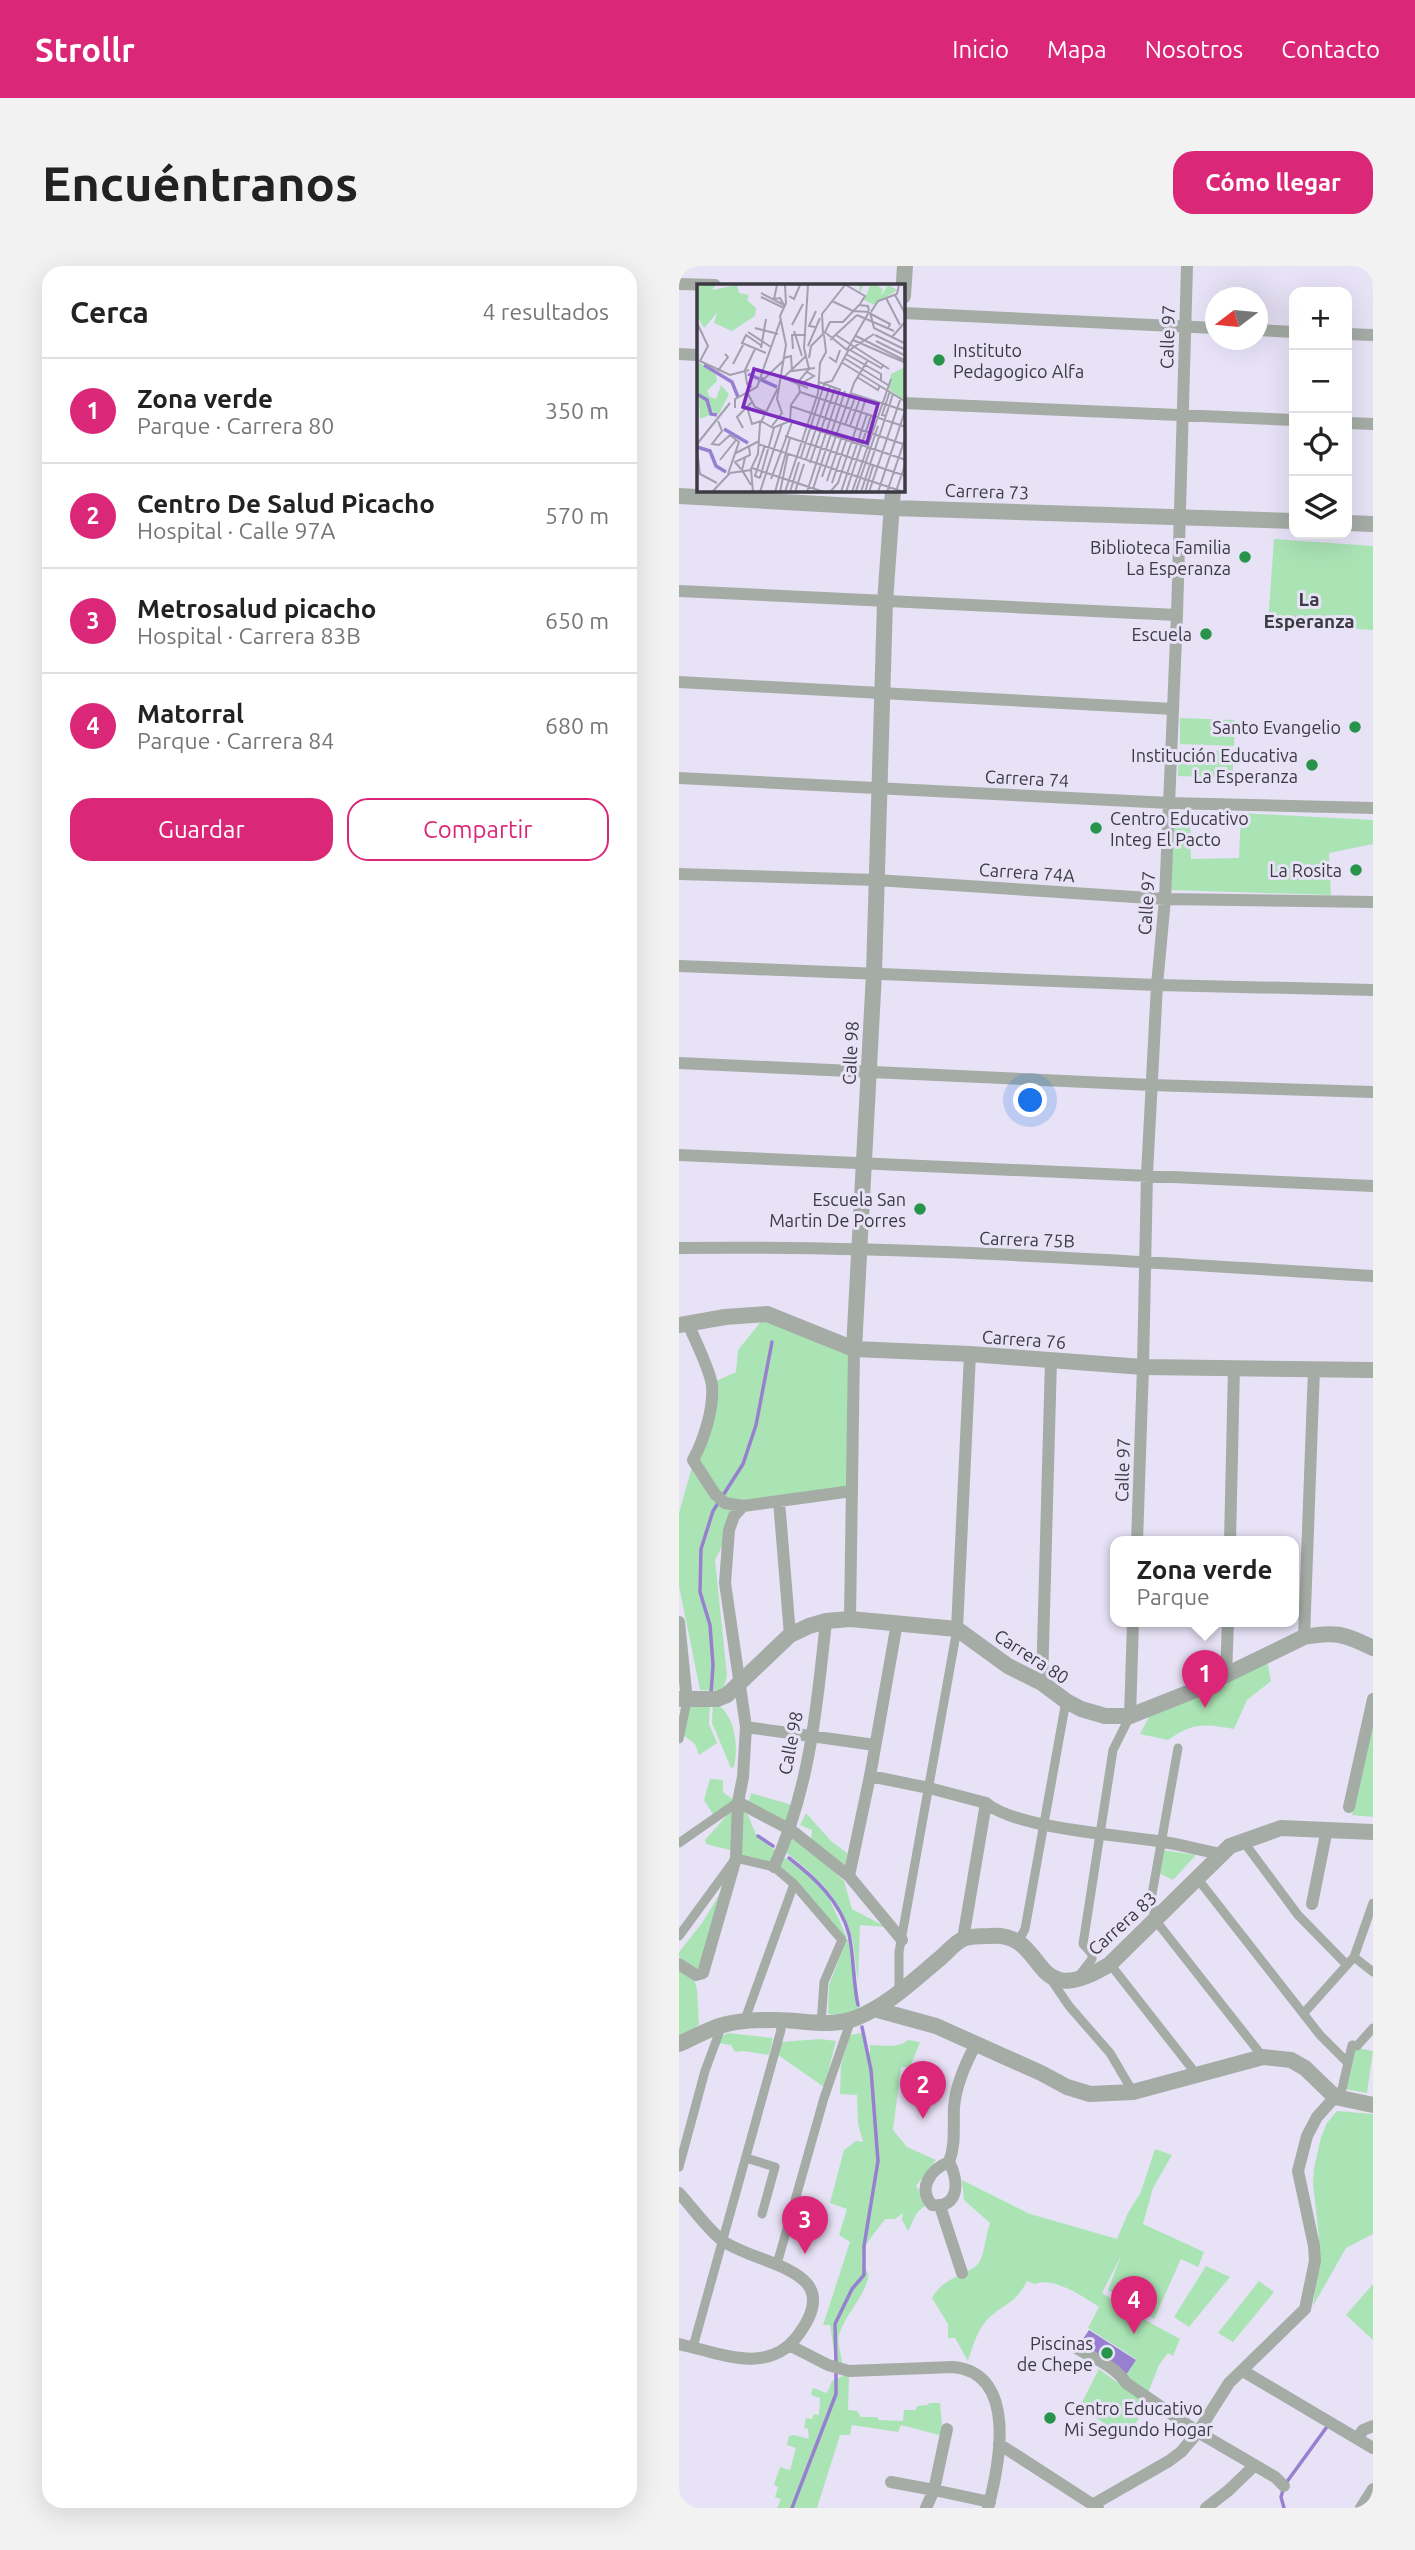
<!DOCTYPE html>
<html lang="es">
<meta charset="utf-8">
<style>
body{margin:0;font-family:Ubuntu,sans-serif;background:#f2f2f2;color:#222}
.controls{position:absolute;right:21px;top:21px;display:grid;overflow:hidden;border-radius:14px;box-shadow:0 7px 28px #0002}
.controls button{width:63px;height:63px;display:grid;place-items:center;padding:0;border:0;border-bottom:2px solid #e0e0e0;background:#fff;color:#222;font:35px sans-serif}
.compass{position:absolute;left:526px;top:21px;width:63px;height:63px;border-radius:50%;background:#fff;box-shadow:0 7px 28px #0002;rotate:254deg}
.you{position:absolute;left:352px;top:835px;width:24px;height:24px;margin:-18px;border:5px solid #fff;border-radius:50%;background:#1a73e8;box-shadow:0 0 0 10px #1a73e833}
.badge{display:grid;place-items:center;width:46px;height:46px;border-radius:50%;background:#db2777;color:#fff;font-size:23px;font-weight:700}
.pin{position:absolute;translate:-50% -58px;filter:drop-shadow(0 2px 4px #0008)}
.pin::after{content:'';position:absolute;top:37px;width:24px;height:21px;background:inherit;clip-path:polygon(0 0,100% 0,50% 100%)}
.popup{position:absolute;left:431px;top:1270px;width:189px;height:91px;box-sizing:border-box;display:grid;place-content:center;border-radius:14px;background:#fff;filter:drop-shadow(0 2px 5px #0005);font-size:23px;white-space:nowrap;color:#767676}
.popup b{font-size:26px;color:#222}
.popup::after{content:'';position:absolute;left:50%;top:100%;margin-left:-14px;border:14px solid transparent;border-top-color:#fff}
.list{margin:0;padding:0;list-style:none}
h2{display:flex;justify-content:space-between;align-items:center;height:91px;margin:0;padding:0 28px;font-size:30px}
h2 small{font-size:23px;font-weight:400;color:#767676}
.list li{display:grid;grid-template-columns:46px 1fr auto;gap:21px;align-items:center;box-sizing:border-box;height:105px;padding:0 28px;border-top:2px solid #e0e0e0}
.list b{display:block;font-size:26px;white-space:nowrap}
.list p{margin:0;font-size:23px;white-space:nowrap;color:#767676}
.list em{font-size:23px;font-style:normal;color:#767676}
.actions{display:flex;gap:14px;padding:21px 28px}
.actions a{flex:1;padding:16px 0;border:2px solid #db2777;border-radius:21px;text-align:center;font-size:24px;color:#db2777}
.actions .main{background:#db2777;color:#fff}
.icon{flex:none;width:38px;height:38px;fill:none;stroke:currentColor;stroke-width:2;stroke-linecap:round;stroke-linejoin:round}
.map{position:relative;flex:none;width:694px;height:2242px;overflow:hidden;border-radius:21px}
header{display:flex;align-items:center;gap:42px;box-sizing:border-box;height:98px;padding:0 35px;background:#db2777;color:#fff}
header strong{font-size:33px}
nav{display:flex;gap:38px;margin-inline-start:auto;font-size:24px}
.intro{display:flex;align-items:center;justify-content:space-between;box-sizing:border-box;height:168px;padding:0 42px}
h1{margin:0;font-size:49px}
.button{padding:18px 32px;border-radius:21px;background:#db2777;color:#fff;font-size:24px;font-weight:700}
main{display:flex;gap:42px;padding:0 42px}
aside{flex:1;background:#fff;border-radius:21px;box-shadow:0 7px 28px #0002}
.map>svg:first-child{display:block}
</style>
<header>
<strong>Strollr</strong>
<nav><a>Inicio</a><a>Mapa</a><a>Nosotros</a><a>Contacto</a></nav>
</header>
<div class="intro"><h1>Encuéntranos</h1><a class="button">Cómo llegar</a></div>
<main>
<aside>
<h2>Cerca<small>4 resultados</small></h2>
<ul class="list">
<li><span class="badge">1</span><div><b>Zona verde</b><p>Parque · Carrera 80</p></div><em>350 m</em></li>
<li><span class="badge">2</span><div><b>Centro De Salud Picacho</b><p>Hospital · Calle 97A</p></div><em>570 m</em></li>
<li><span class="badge">3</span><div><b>Metrosalud picacho</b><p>Hospital · Carrera 83B</p></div><em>650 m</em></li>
<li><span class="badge">4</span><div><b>Matorral</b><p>Parque · Carrera 84</p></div><em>680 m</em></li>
</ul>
<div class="actions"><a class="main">Guardar</a><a>Compartir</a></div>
</aside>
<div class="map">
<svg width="694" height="2242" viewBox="0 0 694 2242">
<rect width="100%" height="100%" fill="#e7e2f6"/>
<path fill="#aae4b5" d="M 595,273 L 694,280 L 694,364 L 589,357 Z
M 501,452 L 556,454 L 555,480 L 501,478 Z
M 500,484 L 554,485 L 554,512 L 499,510 Z
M 562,547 L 694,554 L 694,578 L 650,587 L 652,629 L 492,624 L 494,548 L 511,549 L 512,593 L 560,592 Z
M 88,1048 L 175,1083 L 173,1225 L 64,1240 L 36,1294 L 48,1409 L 44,1425 L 21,1424 L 0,1320 L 0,1247 L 37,1115 L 57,1106 L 59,1084 Z
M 588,1395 L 592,1415 L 568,1434 L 555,1463 C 524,1458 515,1456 489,1474 L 461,1468 L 470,1451 Z
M 31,1436 L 30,1458 L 38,1477 L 20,1489 L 16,1478 L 4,1469 L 7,1449 L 12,1440 Z
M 34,1436 C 56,1446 60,1479 55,1501 L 52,1502 L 33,1457 Z
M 694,1451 L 694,1551 L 673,1549 Z
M 31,1513 L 44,1514 L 44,1526 L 57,1536 L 35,1550 L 25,1534 Z
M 72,1527 L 113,1539 L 109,1559 L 69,1538 Z
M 58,1538 L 55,1585 L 27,1578 L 26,1574 Z
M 60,1538 L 66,1542 L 78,1571 L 100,1587 L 94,1599 L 59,1591 Z
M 127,1547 L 152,1575 L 168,1587 L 166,1603 L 132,1575 L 133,1564 L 121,1559 Z
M 113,1567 L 165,1615 L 173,1643 L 207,1661 L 181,1659 L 179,1715 C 176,1699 176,1680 171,1665 C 158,1628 135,1608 105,1585 Z
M 483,1584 L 517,1589 L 494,1614 L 480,1607 Z
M 102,1589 L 128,1608 L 149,1630 L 168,1671 L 165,1672 L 98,1600 Z
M 45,1621 L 20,1704 L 0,1691 L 0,1686 L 23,1657 Z
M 168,1673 L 171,1673 L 181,1745 L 172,1749 L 149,1748 L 150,1719 Z
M 0,1703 L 15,1713 L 18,1723 L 20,1759 L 0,1771 Z
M 49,1767 L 94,1772 L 90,1789 L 65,1785 L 56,1786 L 52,1779 L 39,1777 L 41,1771 Z
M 182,1767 L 191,1788 L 191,1779 C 204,1779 219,1783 229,1774 L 241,1776 L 231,1801 L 222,1801 L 214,1864 L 228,1881 L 257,1894 L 237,1920 L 249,1939 C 235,1945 236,1953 229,1965 L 223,1954 L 224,1947 L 216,1953 L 206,1953 C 199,1964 180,1982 183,1996 C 186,2005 192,2005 188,2016 C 182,2035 166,2049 160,2069 C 158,2076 162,2088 163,2096 L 162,2098 L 157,2098 L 151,2059 L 144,2059 L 171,1976 L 160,1969 L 168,1943 L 151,1937 L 165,1884 L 177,1875 L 184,1876 L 179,1857 L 178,1829 L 161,1828 L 162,1799 L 171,1769 Z
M 141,1773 L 157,1775 L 145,1821 L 99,1789 L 102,1776 Z
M 673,1781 L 694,1785 L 688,1827 L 666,1823 Z
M 658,1845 L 694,1848 L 694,1968 L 667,1982 L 634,2040 L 640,1998 L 640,1972 L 634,1917 L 635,1902 L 642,1871 L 648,1857 Z
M 476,1883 L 493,1889 L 474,1922 L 464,1958 L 525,1986 L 519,2001 L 502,1993 L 475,2053 L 429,2024 L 442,1990 L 423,2027 L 468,2055 L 501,2073 L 494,2090 L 489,2087 L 480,2099 L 469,2127 L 447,2110 L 457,2093 L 409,2062 L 420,2041 C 405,2031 374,2010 356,2018 L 348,2015 C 337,2037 328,2036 312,2050 C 299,2061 294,2079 289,2095 L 276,2072 L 269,2072 L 269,2058 L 253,2032 C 264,2010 294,2008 301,1995 C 306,1984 307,1968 311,1957 L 285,1934 L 283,1914 L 351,1948 L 438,1973 L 449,1947 L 462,1926 Z
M 527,2000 L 551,2011 L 510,2061 L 495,2051 Z
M 580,2015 L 595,2026 L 554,2076 L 539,2067 Z
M 694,2018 L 694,2074 L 667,2049 Z
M 420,2103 L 469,2139 L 446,2173 L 401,2140 Z
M 166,2109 L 170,2112 L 169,2144 L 178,2145 L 182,2151 L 198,2151 L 200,2154 L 224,2155 L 225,2144 L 237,2144 L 238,2140 L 249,2139 L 250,2137 L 261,2137 L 264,2170 L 222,2159 L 219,2166 L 173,2159 L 171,2169 L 161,2169 L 138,2242 L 98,2242 L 102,2233 L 96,2231 L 99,2221 L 95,2219 L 101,2201 L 111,2204 L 117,2182 L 108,2179 L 110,2170 L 115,2169 L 130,2173 L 129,2163 L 125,2162 L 127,2152 L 133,2153 L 135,2148 L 140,2149 L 141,2132 L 132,2129 L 134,2122 L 148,2127 L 153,2115 Z"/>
<path fill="#9780d0" d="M 410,2064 L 457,2094 L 447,2109 L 400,2079 Z"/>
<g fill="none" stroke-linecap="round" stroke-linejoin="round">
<path stroke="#9780d0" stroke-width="3.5" d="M 32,1427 L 34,1399 L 31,1359 L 21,1326 L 22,1283 L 34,1245 L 64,1198 L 77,1159 L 93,1076
M 79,1570 L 94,1580
M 110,1592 C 136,1612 161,1635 170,1668 C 175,1691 174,1716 179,1739
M 157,2098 L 156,2058 L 173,2023 L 185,2009 L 185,1980 L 199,1895 L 192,1804 L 183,1761
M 607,2217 L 650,2158
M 604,2224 L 602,2231 L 605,2242
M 113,2242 L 157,2128 L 157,2105"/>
<path stroke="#a5aca6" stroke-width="9" d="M 0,1473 L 8,1435
M 499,1482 L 472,1634 L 477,1655 L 584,1791
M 564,1575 L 619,1649 L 668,1699
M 0,1577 L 59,1536
M 518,1612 L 641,1769 L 668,1796
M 0,1670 L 57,1592 L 95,1601 L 115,1618 L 163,1674 L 145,1716 L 142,1758
M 340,1674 L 346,1663 L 387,1435
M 675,1691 L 694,1706
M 431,1698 L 518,1809
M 399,1711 L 413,1693 L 413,1688 L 404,1678 L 434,1484 L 451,1450
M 371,1712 L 390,1740 L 431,1787 L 454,1826
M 220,1727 L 220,1686 L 278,1363
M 625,1747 L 675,1691 L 694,1637
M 65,1756 L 115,1618
M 656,1831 L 663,1823 L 673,1779 L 678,1780 L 694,1762
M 67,1892 L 96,1901 L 83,1948
M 0,1901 L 26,1805 L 43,1759
M 98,1998 L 145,1832 L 172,1754
M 14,2081 L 96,1786 L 102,1764 L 100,1754"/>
<path stroke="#a5aca6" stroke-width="12" d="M 0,18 L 36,19
M 224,47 L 536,62
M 578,64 L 615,66
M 668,68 L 694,69
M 0,88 L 19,89
M 224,137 L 615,154
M 668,157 L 694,158
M 0,325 L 498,349
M 0,416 L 494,443
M 0,512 L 490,537 L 694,542
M 0,608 L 197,614 L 486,633 L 694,636
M 0,700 L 478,719 L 694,724
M 0,797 L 472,819 L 694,826
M 0,889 L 694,920
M 0,982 C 231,979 463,996 694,1010
M 9,1057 C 16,1075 30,1101 33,1119 C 35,1142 25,1174 14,1194
M 14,1194 L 36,1228 L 46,1237 L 64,1240 L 173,1225
M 100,1235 L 111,1369
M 458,1276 L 464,1101 L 468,908 L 478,719 L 486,633 L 498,349 L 508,0
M 551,1276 L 555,1101
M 171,1353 L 175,1083
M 0,1356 L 8,1435
M 278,1363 L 291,1088
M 625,1371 L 635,1103
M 547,1409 L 549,1356
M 363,1417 L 372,1094
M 451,1450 L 454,1356
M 67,1461 L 196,1479
M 191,1510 L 250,1522 L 307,1537 C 336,1562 438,1569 479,1575 C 500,1578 521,1584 542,1588
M 59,1536 L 112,1564 L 170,1610 L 223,1674
M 670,1541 L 694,1433
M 95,1601 C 131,1522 138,1440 147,1355
M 170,1610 L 191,1510 L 218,1357
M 633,1638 L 648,1563
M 284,1673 L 307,1537
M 0,1698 L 17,1709 L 24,1707 L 57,1592 L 59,1536 L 64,1511 L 67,1461 L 46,1317 L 50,1264 L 55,1250 L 64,1240
M 270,1896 C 280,1914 281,1943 253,1939 C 238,1922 252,1903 270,1896 C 277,1878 274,1860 275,1841 C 277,1818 286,1798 297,1778
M 0,1927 C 13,1941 29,1964 44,1975 C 81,2001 173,2002 116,2073 C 86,2109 38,2086 0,2078
M 261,1940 L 283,2007
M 110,2079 L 149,2099 L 170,2105 L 274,2101 C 340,2107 320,2200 309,2242
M 399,2083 C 415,2092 437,2101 447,2117 L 519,2166 L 596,2211 L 605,2220
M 564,2105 L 694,2182
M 268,2163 L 255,2224 L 311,2236
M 679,2172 L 684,2164 L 694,2160
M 320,2178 L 419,2242
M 212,2216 L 255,2224 L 247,2242
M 415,2238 L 490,2195 L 502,2186 L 519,2166 L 550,2117 L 626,2043 L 636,1995 L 635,1980 L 619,1905 L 628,1870 L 638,1851 L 656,1831
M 527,2242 L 550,2224 L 576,2199
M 682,2242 L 694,2223"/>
<path stroke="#a5aca6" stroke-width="16" d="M 224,30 L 226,0
M 0,230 L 213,242 L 615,255
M 668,257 L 694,258
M 0,1059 L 46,1051 L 88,1048 L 175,1083 L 291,1088 L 464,1101 L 694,1104
M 175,1083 L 195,707 L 206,336 L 214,224
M 0,1433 L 38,1433 L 48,1429 L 111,1369 L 130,1360 L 147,1355 L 171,1353 L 278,1363 L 329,1400 L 363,1417 L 387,1435 L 402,1443 L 426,1450 L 451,1450 L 514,1425 L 625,1371 C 656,1365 666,1368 694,1382
M 195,1743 L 257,1760 L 362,1807 L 388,1821 L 411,1828 L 454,1826 L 584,1791 L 612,1794 L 626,1802 L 656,1831 L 694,1839
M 0,1778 C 14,1772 29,1763 44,1759 C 61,1754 80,1754 97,1754 C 124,1754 151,1762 177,1752 C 208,1740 234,1715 259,1694 C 267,1688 275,1677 284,1673 C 291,1670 303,1670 310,1670 C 372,1664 347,1750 431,1698 L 551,1580 L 602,1562 L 694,1566"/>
</g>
<g fill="#27934b" stroke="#e7e2f6" stroke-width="2.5">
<circle cx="260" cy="94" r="7"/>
<circle cx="566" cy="291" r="7"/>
<circle cx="527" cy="368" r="7"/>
<circle cx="676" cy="461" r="7"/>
<circle cx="633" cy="499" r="7"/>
<circle cx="417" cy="562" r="7"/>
<circle cx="677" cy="604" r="7"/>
<circle cx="241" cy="943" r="7"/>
<circle cx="428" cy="2087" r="7"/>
<circle cx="371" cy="2152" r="7"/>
</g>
<g text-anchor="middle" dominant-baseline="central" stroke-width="6" stroke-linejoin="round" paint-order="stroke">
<g font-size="18" fill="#3c3a42" stroke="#e7e2f6">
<text transform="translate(488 71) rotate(-88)">Calle 97</text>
<text transform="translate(308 225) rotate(2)">Carrera 73</text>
<text transform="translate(348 512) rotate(3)">Carrera 74</text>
<text transform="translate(348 606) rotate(4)">Carrera 74A</text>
<text transform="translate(467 637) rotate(-86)">Calle 97</text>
<text transform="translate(171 787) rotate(-87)">Calle 98</text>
<text transform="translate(348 973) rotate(2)">Carrera 75B</text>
<text transform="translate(345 1073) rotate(4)">Carrera 76</text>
<text transform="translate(443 1204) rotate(-88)">Calle 97</text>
<text transform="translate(353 1390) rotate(33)">Carrera 80</text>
<text transform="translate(111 1477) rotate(-79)">Calle 98</text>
<text transform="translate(443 1657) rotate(-42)">Carrera 83</text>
</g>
<g font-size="18" fill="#3c3a42" stroke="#e7e2f6" text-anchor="end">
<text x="274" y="84" text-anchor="start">Instituto<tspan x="274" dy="21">Pedagogico Alfa</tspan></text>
<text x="552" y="281">Biblioteca Familia<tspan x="552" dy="21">La Esperanza</tspan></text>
<text x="513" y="368">Escuela</text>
<text x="662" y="461">Santo Evangelio</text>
<text x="619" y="489">Institución Educativa<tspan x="619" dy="21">La Esperanza</tspan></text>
<text x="431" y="552" text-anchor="start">Centro Educativo<tspan x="431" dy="21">Integ El Pacto</tspan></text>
<text x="663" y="604">La Rosita</text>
<text x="227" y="933">Escuela San<tspan x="227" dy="21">Martin De Porres</tspan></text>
<text x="414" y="2077">Piscinas<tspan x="414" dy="21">de Chepe</tspan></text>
<text x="385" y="2142" text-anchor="start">Centro Educativo<tspan x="385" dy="21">Mi Segundo Hogar</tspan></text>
</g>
<g font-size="19" font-weight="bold" fill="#3c3a42" stroke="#e7e2f6">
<text x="630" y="333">La<tspan x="630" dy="22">Esperanza</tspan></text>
</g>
</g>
<g transform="translate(18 18)">
<rect width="208" height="208" fill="#e7e2f6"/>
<path d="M 0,1 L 19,1 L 15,6 L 40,1 L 42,9 L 52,11 L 50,16 L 59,24 L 58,32 L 35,47 L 17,39 L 20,29 L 7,44 L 0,32 L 0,12 L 4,11 L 0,11 ZM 162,1 L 179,1 L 186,5 L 184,12 L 191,1 L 200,6 L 177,21 L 167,16 L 173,2 L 166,2 L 163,9 ZM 0,77 L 19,91 L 20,97 L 10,107 L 13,113 L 19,115 L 24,101 L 32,110 L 22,130 L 13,126 L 13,131 L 3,135 ZM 206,84 L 208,85 L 208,118 L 191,104 L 194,90 Z" fill="#aae4b5"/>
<path fill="none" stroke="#9780d0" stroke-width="3.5" d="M 7,81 L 35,98 L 41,113M 51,90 L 80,103M 0,110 L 10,116 L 14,130 L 20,131M 27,145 L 51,159M 0,163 L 13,167 L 19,182 L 29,188"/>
<path fill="none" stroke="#a39fae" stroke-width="2" d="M 80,1 L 77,15 L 83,14 L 87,21M 111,1 L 107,64 L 112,85M 149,1 L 168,12 L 163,20M 207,1 L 208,22M 64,9 L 87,21M 198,11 L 209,31M 92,12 L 97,15 L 103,1M 64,13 L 87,24M 189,14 L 203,41M 135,17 L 156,27 L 172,28M 173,28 L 177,44 L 209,60M 174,28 L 181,17 L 200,10 L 202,1M 174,30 L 193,40 L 191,44M 160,31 L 197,47M 0,39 L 11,62 L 3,77 L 33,91 L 52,86M 95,41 L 106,20M 118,43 L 112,42 L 119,27M 58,44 L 81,50M 97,47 L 105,72M 51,48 L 74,63M 129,49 L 150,66 L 172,28M 126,50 L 125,30 L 148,1M 127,50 L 133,38 L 146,38 L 162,21 L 171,22 L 172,27M 139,51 L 192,85M 178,51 L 209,66M 159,52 L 209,77M 195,53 L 209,37M 133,56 L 160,31M 156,56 L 209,79M 179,57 L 209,72M 65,62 L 49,51 L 45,59 L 69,69M 111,62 L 123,34M 64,64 L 69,35M 96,65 L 95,51 L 109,51M 153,66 L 184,84 L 187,81M 149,70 L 184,90 L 184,96M 109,72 L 86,94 L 111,104M 132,73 L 139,78 L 143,66M 87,74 L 94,72 L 95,87 L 118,84M 112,74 L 114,62 L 126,50M 147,74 L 191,101M 144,78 L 209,118M 36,80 L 46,61M 20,88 L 31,73 L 28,70M 64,93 L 67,95 L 86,77M 160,93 L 181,106 L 183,101M 122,98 L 144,106M 105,99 L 117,92 L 110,88M 127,99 L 135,97 L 151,67 L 177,50M 55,103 L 50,100 L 48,86 L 58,65M 50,108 L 58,123 L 69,128M 103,108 L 209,143M 153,109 L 209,127M 93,122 L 209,161M 50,123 L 55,140 L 64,137 L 76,144 L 93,137 L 94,121 L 103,108 L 101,98 L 112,85M 38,124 L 38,115 L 60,103 L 84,35M 189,132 L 185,131 L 193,107M 21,137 L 25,147 L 15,160 L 22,161 L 33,151 L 42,158 L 31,190M 93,137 L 209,176M 148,141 L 159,111M 75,142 L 85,129 L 80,115 L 89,61 L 83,32 L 89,19 L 88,1M 153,142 L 164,112M 46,144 L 40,133 L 55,118M 88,152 L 209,192M 0,160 L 33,119M 61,160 L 207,208M 0,166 L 3,190 L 20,199M 37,170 L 62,157M 104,173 L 127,101M 48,174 L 45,186 L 54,201M 109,175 L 133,102M 23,176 L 39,156M 113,179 L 138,104M 55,184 L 127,208M 44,185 L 38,178 L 53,171 L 52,163M 33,189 L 54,186M 125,193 L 157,99 L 171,76M 63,194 L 77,144M 63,194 L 58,192 L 68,161M 74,195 L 95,138M 130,197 L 144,155M 135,199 L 149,157M 159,207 L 181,142M 199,207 L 209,178M 15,208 L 33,189M 56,208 L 54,185 L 61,170 L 63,140 L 81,104M 63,208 L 85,140M 78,208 L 93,154M 83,208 L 91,169M 88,208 L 121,109 L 123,79 L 129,68 L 127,51M 93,208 L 102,178M 98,208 L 107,180M 110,208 L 143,105M 115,208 L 148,107M 133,208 L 141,199 L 169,114M 144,208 L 170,130M 149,208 L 174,132M 155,208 L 194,95M 164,208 L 196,110M 168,208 L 176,182M 172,208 L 203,116M 181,208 L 208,127M 190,208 L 209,152"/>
<path fill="#7b2cbf" fill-opacity="0.15" stroke="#7b2cbf" stroke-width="3.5" d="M 57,85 L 181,120 L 170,159 L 46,123 Z"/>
<rect width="208" height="208" fill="none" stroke="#3c3a42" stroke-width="3.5"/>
</g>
</svg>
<div class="controls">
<button>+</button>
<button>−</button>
<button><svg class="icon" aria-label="locate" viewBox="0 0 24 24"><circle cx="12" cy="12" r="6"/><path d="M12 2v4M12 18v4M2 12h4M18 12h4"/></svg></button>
<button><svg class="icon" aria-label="layers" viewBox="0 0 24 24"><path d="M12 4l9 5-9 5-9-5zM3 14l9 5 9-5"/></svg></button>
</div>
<svg class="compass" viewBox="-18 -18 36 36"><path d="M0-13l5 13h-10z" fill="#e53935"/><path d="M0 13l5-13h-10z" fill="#767676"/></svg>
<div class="you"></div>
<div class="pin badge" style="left:526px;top:1442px">1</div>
<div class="popup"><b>Zona verde</b>Parque</div>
<div class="pin badge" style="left:244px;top:1853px">2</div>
<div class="pin badge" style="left:126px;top:1988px">3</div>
<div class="pin badge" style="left:455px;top:2068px">4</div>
</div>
</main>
